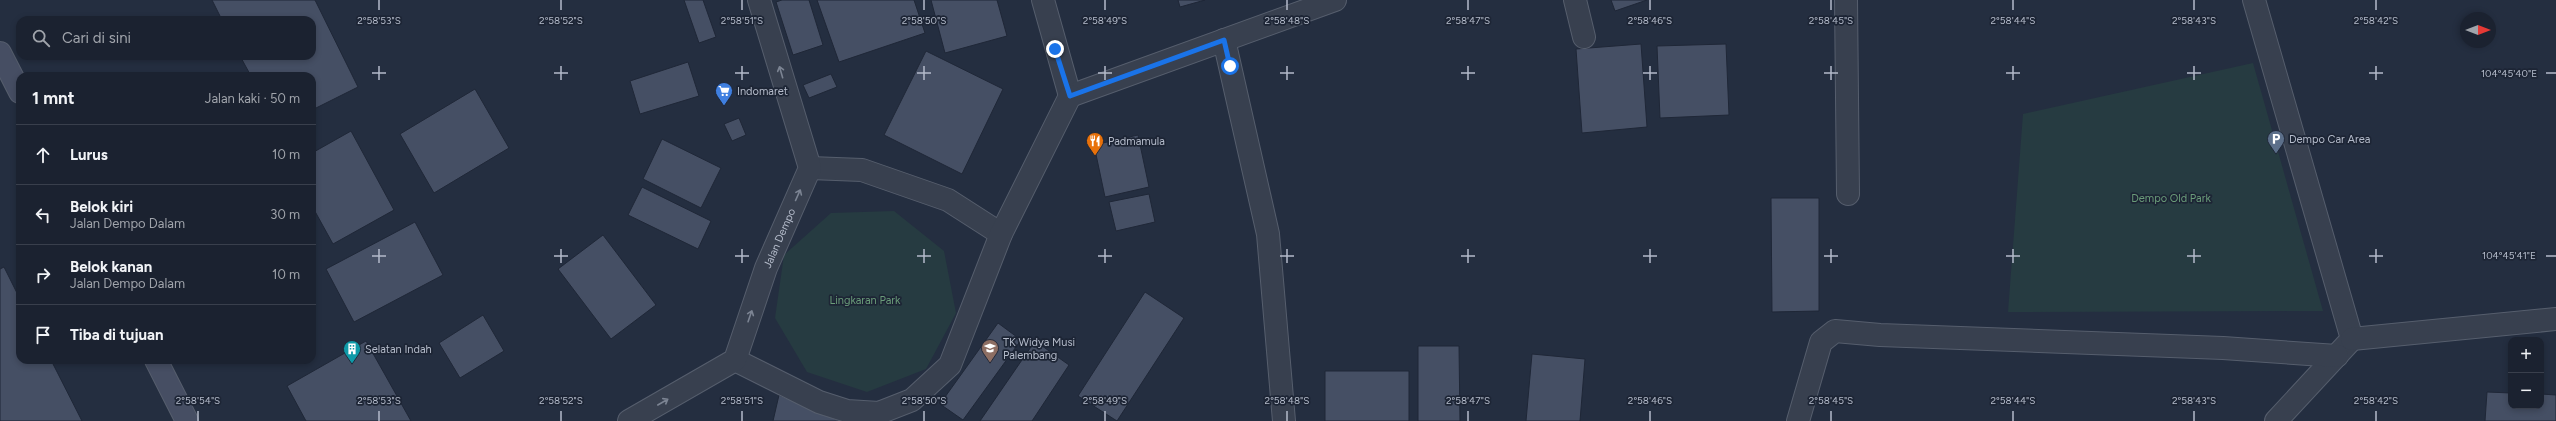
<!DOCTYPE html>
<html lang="id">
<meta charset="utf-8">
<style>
body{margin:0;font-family:Figtree,sans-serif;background:#282f3c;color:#f1f3f6}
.controls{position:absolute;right:12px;bottom:12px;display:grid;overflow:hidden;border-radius:8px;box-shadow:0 2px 6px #0003}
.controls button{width:36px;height:36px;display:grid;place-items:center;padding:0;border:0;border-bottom:1px solid #393f4c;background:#1b2230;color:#f1f3f6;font:20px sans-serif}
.compass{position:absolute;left:2460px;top:12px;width:36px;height:36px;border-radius:50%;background:#1b2230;box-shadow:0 2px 6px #0003;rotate:90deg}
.stop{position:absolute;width:12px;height:12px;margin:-9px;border:3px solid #1a73e8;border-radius:50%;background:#fff}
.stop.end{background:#1a73e8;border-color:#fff;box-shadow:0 1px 4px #0008}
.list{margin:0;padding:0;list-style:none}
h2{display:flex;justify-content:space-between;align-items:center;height:52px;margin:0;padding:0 16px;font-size:17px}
h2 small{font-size:13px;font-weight:400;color:#a0a4ab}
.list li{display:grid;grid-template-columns:26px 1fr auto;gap:12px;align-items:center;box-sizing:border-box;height:60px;padding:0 16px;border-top:1px solid #393f4c}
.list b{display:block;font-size:15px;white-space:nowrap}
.list p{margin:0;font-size:13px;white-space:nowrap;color:#a0a4ab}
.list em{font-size:13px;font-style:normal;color:#a0a4ab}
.icon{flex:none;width:22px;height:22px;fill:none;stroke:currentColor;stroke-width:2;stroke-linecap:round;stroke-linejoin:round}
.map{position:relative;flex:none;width:2556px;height:421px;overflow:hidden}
.search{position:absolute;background:#1b2230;box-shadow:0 2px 6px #0003;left:16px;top:16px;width:300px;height:44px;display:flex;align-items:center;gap:10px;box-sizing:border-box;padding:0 14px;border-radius:12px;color:#a0a4ab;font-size:15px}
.panel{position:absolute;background:#1b2230;box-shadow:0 2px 6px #0003;left:16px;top:72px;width:300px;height:292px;border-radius:12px}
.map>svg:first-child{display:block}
</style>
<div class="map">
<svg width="2556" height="421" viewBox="0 0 2556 421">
<rect width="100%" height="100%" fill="#242e40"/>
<path fill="#263b41" d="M 2253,63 L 2323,311 L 2008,312 L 2023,114 Z
M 894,211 L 944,251 L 956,313 L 926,369 L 867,392 L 807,372 L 775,318 L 784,255 L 831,213 Z"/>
<path fill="#454f64" stroke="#1f2737" d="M 212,0 L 315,0 L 358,87 L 312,110 L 312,76 L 251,76 L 240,56 L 312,56 L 312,20 L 222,20 Z
M 684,0 L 703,0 L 716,37 L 699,43 Z
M 782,0 L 809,0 L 823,45 L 793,55 L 776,2 Z
M 817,0 L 914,0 L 925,33 L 839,62 Z
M 931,0 L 997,0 L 1007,36 L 945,53 Z
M 1178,0 L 1205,0 L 1180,7 Z
M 1611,0 L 1647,0 L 1615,11 Z
M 1641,44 L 1647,127 L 1582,133 L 1576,49 Z
M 1726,44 L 1729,115 L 1660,118 L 1657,46 Z
M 926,51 L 1003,89 L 962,174 L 884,135 Z
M 688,62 L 699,96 L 640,114 L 630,81 Z
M 831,74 L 837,87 L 809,98 L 803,85 Z
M 475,89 L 509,148 L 434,193 L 400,134 Z
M 739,118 L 746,135 L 732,141 L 724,124 Z
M 351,131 L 394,210 L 333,244 L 312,206 L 312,153 Z
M 1138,135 L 1149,187 L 1105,197 L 1094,145 Z
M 662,139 L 721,168 L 701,208 L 643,179 Z
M 642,187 L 711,221 L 698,249 L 628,215 Z
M 1149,194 L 1155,222 L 1116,231 L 1109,202 Z
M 1771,198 L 1819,198 L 1819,311 L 1772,312 Z
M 415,222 L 443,275 L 354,322 L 326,269 Z
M 603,235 L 656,305 L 611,339 L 558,269 Z
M 4,267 L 20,299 L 20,360 L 51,360 L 82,421 L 0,421 L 0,269 Z
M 1145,292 L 1184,318 L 1117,421 L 1078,396 Z
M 483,315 L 504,351 L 460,378 L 439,343 Z
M 998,323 L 1021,340 L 963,420 L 940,404 Z
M 366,341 L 411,421 L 306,421 L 287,386 Z
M 1035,341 L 1069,365 L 1032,421 L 980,421 Z
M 1418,346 L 1459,346 L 1460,421 L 1418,421 Z
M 1532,354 L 1585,359 L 1580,421 L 1526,421 Z
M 1325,371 L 1409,371 L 1409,421 L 1325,421 Z
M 2487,392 L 2511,393 L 2511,406 L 2541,406 L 2541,394 L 2556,395 L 2556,421 L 2485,421 Z
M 779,395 L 840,421 L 773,421 Z"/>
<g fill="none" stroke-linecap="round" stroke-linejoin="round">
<defs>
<g id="street">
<path d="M 1043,0 L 1070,96"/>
<path d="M 1575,0 L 1584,37"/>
<path d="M 1846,0 L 1848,194"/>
<path d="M 2254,0 L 2352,339 L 2276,421"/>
<path d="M 1224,40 L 1268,234 L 1284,421"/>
<path d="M 1070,96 L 1335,0"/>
<path d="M 810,168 L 862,170 L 948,200 L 1001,234"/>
<path d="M 2352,339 L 2556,319"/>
<path d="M 735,360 L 819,402 L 847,411 L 879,413 L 912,400 L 950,365 L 1001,234 L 1070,96"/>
<path id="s1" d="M 629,421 L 735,360 L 766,268 L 810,168 L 759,0"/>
<path d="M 1798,421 L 1821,342 L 1835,331 L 1880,335 L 2223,348 L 2337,356"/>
</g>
<path id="secondary" d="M 0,53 L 20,92
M 156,360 L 187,421"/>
</defs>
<use href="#street" stroke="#565e6d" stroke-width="24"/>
<use href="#secondary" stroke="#565e6d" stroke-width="24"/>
<use href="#street" stroke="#38404f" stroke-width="22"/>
<use href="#secondary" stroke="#464e63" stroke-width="22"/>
</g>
<defs><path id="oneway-shaft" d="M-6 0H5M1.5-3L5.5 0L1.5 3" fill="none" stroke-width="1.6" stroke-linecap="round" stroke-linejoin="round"/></defs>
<g stroke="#7c8493">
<use href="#oneway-shaft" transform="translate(781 72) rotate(-106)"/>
<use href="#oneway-shaft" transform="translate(798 195) rotate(-66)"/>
<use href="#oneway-shaft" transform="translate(750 316) rotate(-71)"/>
<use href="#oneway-shaft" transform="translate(663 402) rotate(-30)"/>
</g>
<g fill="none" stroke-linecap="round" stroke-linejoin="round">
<path stroke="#1a73e8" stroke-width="5" d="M 1055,49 L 1070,96 L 1224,40 L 1230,66"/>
</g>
<path fill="none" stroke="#b4bbca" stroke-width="1.5" d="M 379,0 L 379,10M 561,0 L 561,10M 742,0 L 742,10M 924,0 L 924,10M 1105,0 L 1105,10M 1287,0 L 1287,10M 1468,0 L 1468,10M 1650,0 L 1650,10M 1831,0 L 1831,10M 2013,0 L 2013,10M 2194,0 L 2194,10M 2376,0 L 2376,10M 379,66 L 379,80M 561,66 L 561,80M 742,66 L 742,80M 924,66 L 924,80M 1105,66 L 1105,80M 1287,66 L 1287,80M 1468,66 L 1468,80M 1650,66 L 1650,80M 1831,66 L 1831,80M 2013,66 L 2013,80M 2194,66 L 2194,80M 2376,66 L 2376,80M 372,73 L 386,73M 554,73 L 568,73M 735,73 L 749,73M 917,73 L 931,73M 1098,73 L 1112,73M 1280,73 L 1294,73M 1461,73 L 1475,73M 1643,73 L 1657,73M 1824,73 L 1838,73M 2006,73 L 2020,73M 2187,73 L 2201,73M 2369,73 L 2383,73M 2546,73 L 2556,73M 379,249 L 379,263M 561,249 L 561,263M 742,249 L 742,263M 924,249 L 924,263M 1105,249 L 1105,263M 1287,249 L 1287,263M 1468,249 L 1468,263M 1650,249 L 1650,263M 1831,249 L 1831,263M 2013,249 L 2013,263M 2194,249 L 2194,263M 2376,249 L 2376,263M 372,256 L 386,256M 554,256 L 568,256M 735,256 L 749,256M 917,256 L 931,256M 1098,256 L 1112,256M 1280,256 L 1294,256M 1461,256 L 1475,256M 1643,256 L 1657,256M 1824,256 L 1838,256M 2006,256 L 2020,256M 2187,256 L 2201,256M 2369,256 L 2383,256M 2546,256 L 2556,256M 198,411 L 198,421M 379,411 L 379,421M 561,411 L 561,421M 742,411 L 742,421M 924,411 L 924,421M 1105,411 L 1105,421M 1287,411 L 1287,421M 1468,411 L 1468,421M 1650,411 L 1650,421M 1831,411 L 1831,421M 2013,411 L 2013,421M 2194,411 L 2194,421M 2376,411 L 2376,421"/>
<defs>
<symbol id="supermarket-pin" viewBox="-11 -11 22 30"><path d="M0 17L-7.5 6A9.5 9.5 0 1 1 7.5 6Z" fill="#3f7fe0" stroke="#1d2535"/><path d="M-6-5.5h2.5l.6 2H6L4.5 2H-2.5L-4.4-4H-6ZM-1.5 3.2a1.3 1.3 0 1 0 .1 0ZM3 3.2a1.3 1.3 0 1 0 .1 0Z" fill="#fff"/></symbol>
<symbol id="parking-pin" viewBox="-11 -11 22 30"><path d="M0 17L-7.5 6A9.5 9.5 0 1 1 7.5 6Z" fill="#5c6f8a" stroke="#1d2535"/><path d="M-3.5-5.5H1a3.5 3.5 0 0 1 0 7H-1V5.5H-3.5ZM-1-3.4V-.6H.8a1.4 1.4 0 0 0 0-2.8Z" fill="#fff"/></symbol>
<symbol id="restaurant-pin" viewBox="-11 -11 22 30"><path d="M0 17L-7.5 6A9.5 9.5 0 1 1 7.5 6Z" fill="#e8710a" stroke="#1d2535"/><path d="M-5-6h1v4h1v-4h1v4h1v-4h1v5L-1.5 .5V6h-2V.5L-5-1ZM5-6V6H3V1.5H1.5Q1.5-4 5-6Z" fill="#fff"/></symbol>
<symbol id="school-pin" viewBox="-11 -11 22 30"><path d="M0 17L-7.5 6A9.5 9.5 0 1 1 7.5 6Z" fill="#8d6e63" stroke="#1d2535"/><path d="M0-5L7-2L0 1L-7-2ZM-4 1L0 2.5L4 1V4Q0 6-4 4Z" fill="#fff"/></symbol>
<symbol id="building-pin" viewBox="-11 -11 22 30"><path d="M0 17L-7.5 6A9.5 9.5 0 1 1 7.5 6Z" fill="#0f9aa8" stroke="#1d2535"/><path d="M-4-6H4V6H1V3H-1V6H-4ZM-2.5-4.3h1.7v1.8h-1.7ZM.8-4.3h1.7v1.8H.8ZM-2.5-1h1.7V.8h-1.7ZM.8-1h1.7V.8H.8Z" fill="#fff"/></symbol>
</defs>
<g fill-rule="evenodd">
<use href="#supermarket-pin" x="714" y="81" width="20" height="27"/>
<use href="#parking-pin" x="2266" y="129" width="20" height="27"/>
<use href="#restaurant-pin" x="1085" y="131" width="20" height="27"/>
<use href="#school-pin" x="980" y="338" width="20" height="27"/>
<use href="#building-pin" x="342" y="339" width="20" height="27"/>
</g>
<g text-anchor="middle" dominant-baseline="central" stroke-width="3.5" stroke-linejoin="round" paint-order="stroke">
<g font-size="11" fill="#b4bbca" stroke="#1d2535" text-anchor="start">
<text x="737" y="91">Indomaret</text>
<text x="2289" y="139">Dempo Car Area</text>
<text x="1108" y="141">Padmamula</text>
<text x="1003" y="342">TK Widya Musi<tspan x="1003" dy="13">Palembang</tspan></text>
<text x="365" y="349">Selatan Indah</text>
</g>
<g font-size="11" fill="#6a9c79" stroke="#1d2535">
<text x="2171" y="198">Dempo Old Park</text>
<text x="865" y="300">Lingkaran Park</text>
</g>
<g font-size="11" fill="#b4bbca" stroke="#1d2535">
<text stroke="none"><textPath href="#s1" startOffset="252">Jalan Dempo</textPath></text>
</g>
</g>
<g font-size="10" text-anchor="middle" fill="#b4bbca" stroke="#1d2535" stroke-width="3.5" stroke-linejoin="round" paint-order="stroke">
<text x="379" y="24">2°58'53"S</text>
<text x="561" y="24">2°58'52"S</text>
<text x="742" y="24">2°58'51"S</text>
<text x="924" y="24">2°58'50"S</text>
<text x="1105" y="24">2°58'49"S</text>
<text x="1287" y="24">2°58'48"S</text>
<text x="1468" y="24">2°58'47"S</text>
<text x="1650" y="24">2°58'46"S</text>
<text x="1831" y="24">2°58'45"S</text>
<text x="2013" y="24">2°58'44"S</text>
<text x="2194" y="24">2°58'43"S</text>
<text x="2376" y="24">2°58'42"S</text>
<text x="2509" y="77">104°45'40"E</text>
<text x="2509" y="259">104°45'41"E</text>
<text x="198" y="404">2°58'54"S</text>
<text x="379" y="404">2°58'53"S</text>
<text x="561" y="404">2°58'52"S</text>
<text x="742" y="404">2°58'51"S</text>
<text x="924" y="404">2°58'50"S</text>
<text x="1105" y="404">2°58'49"S</text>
<text x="1287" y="404">2°58'48"S</text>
<text x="1468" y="404">2°58'47"S</text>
<text x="1650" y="404">2°58'46"S</text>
<text x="1831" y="404">2°58'45"S</text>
<text x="2013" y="404">2°58'44"S</text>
<text x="2194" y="404">2°58'43"S</text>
<text x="2376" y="404">2°58'42"S</text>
</g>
</svg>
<div class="controls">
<button>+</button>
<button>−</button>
</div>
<svg class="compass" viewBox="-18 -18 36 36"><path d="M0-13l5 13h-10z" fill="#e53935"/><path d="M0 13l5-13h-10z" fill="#a0a4ab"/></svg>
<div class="stop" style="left:1230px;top:66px"></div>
<div class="stop end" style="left:1055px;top:49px"></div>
<div class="search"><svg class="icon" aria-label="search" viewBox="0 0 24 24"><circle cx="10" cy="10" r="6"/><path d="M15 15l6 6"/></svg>Cari di sini</div>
<section class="panel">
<h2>1 mnt<small>Jalan kaki · 50 m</small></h2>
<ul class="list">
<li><svg class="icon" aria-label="ahead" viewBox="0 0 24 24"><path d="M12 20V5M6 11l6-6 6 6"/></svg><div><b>Lurus</b></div><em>10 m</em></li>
<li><svg class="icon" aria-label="left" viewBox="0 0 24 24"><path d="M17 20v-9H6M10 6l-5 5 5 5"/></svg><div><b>Belok kiri</b><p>Jalan Dempo Dalam</p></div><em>30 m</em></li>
<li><svg class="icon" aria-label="right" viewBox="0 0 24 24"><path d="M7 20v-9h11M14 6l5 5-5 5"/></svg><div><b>Belok kanan</b><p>Jalan Dempo Dalam</p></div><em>10 m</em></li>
<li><svg class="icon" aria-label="arrive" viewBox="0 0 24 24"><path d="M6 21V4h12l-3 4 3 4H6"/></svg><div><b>Tiba di tujuan</b></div></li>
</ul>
</section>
</div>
